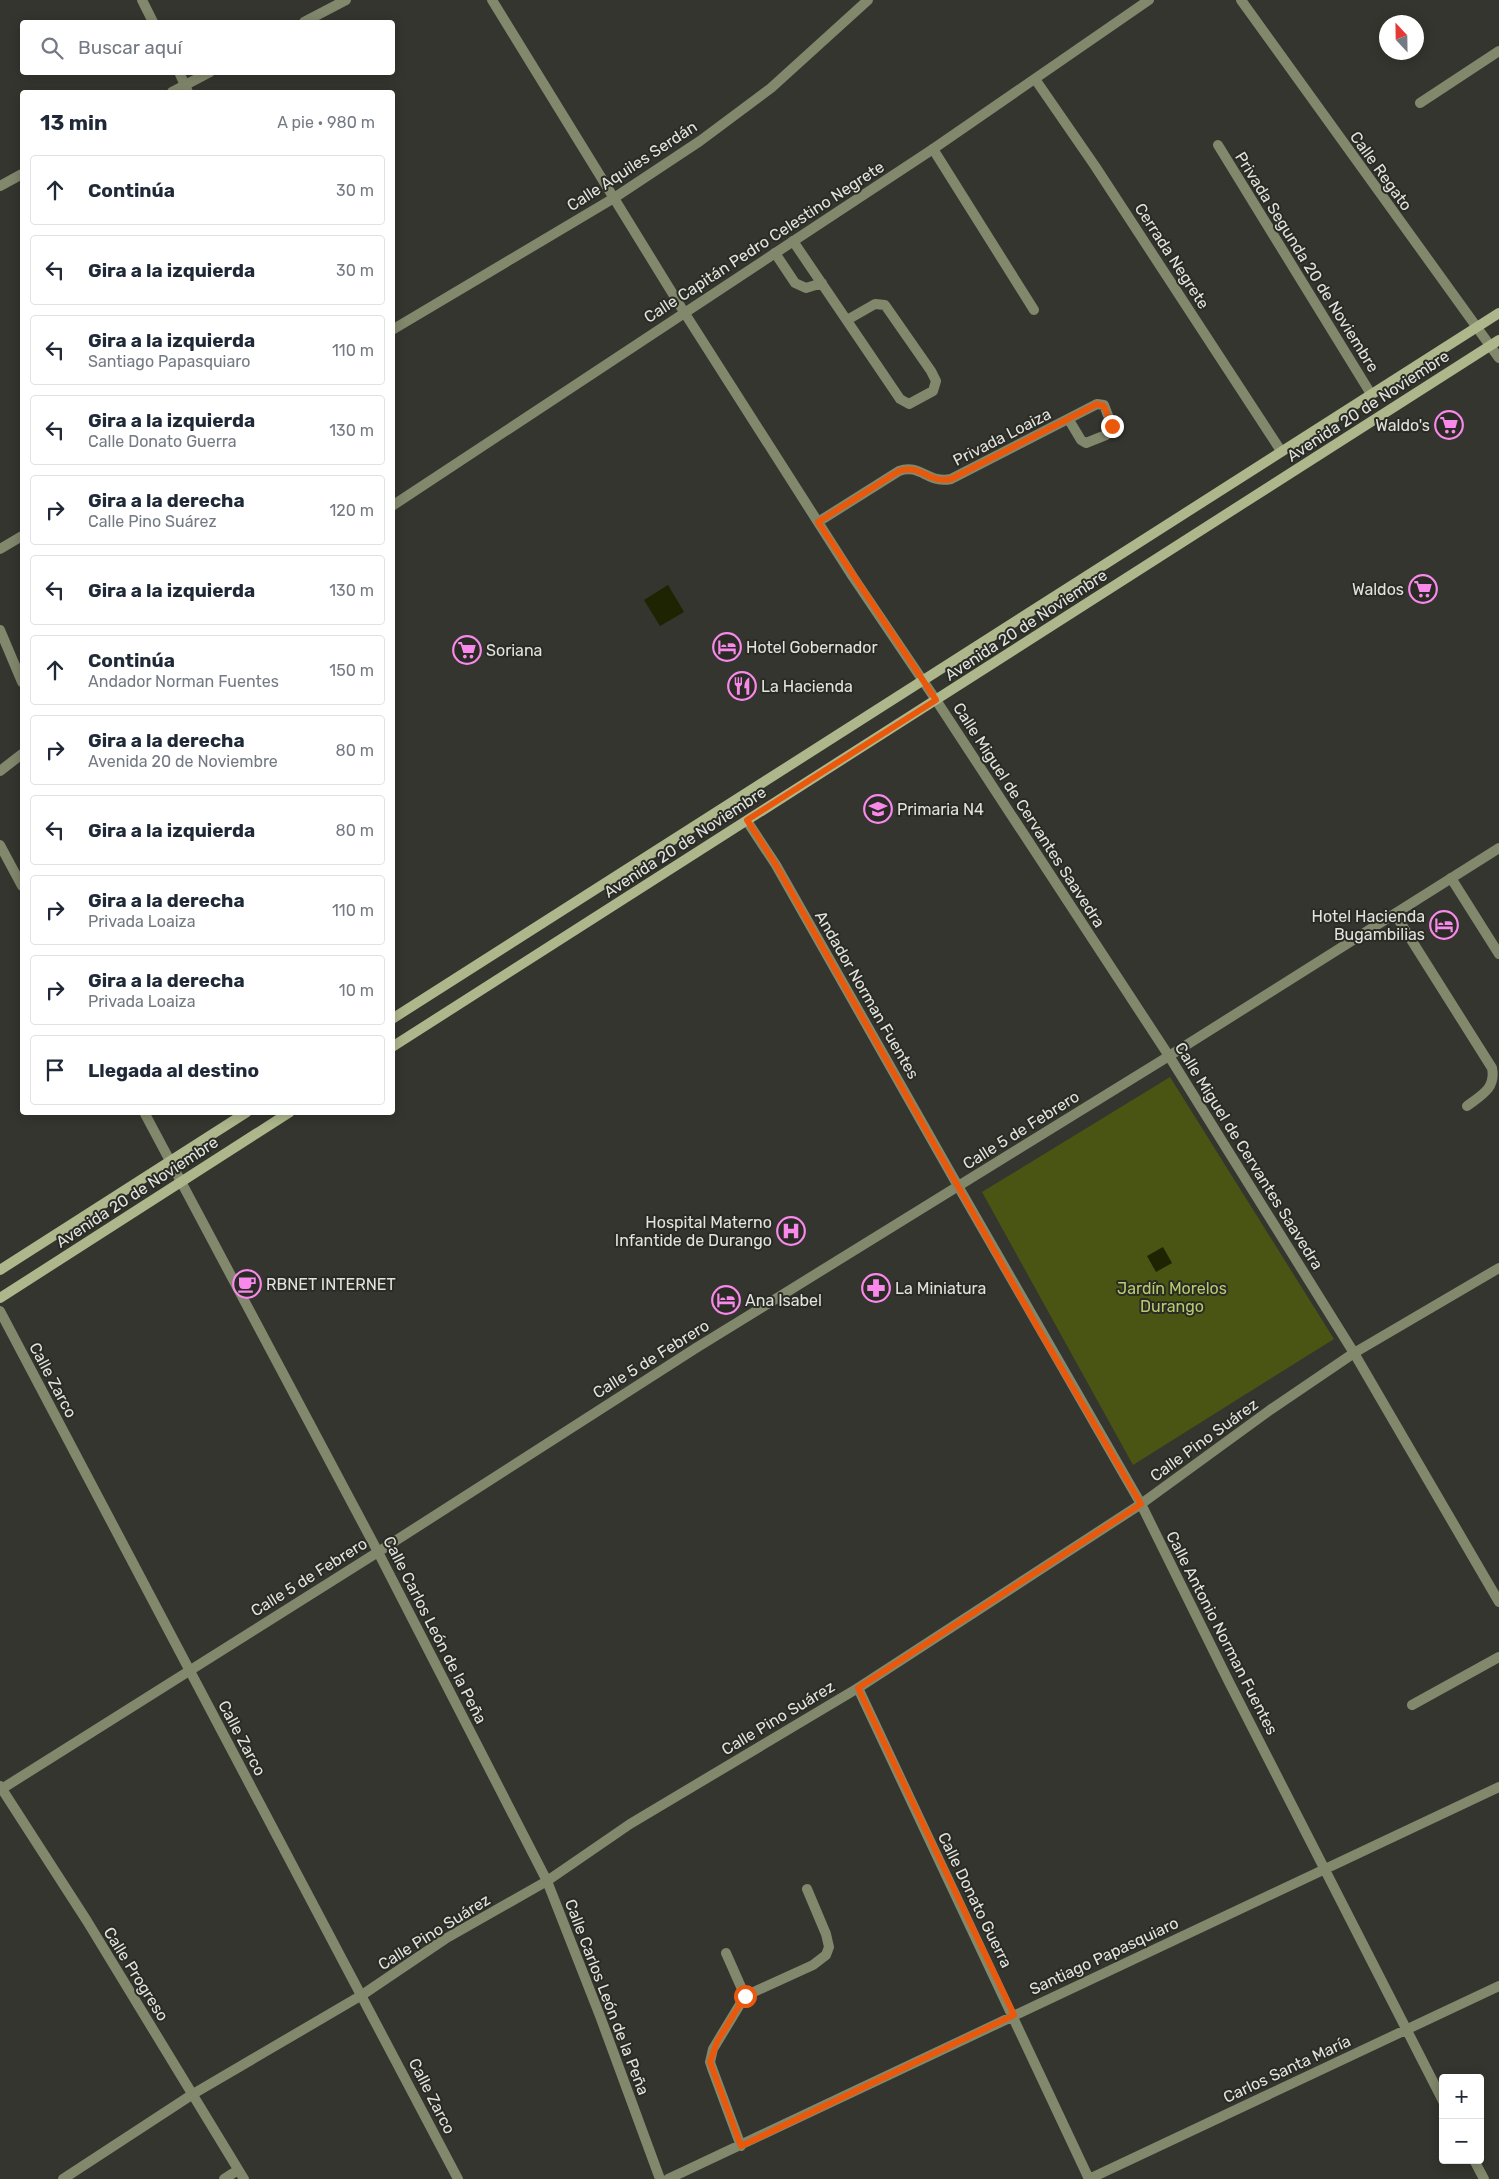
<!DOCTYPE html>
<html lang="es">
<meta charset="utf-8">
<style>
body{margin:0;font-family:Rubik,sans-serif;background:#f6f6f7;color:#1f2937}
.controls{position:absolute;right:15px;bottom:15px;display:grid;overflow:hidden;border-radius:5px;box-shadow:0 2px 12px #0003}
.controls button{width:45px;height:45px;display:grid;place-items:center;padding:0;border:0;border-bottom:1px solid #e0e1e3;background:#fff;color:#1f2937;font:25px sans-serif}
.compass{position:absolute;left:1379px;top:15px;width:45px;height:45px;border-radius:50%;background:#fff;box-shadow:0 2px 12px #0003;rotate:338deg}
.stop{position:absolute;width:15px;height:15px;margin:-11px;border:4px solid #ea580c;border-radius:50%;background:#fff}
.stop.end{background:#ea580c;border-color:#fff;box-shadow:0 1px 5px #0008}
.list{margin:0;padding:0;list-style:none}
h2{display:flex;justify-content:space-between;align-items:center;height:65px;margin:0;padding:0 20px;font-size:21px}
h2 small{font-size:16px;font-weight:400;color:#747a83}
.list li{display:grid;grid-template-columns:32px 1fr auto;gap:15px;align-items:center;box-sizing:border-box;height:70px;margin:0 10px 10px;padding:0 10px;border:1px solid #e0e1e3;border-radius:5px}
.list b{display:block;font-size:19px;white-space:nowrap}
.list p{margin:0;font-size:16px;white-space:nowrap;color:#747a83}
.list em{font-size:16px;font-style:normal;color:#747a83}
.icon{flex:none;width:28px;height:28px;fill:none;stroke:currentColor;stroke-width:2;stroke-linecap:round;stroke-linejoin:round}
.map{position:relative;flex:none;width:1499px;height:2179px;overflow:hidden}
.search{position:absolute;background:#fff;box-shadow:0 2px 12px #0003;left:20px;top:20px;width:375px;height:55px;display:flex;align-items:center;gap:12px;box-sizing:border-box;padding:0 18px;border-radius:5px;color:#747a83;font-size:19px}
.panel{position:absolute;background:#fff;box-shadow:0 2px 12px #0003;left:20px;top:90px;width:375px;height:1025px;border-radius:5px}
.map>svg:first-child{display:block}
</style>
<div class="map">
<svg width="1499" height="2179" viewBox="0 0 1499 2179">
<rect width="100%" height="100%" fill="#33352e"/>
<path fill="#4a5413" d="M 1170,1077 L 1334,1339 L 1133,1465 L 982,1192 Z"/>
<path fill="#1e2302" d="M 668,585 L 684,612 L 660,626 L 644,600 Z
M 1163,1247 L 1172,1263 L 1156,1272 L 1147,1256 Z"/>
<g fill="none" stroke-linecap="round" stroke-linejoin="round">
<path stroke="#81886c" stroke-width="10" d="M 747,821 L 776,865 L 958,1186"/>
<path stroke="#81886c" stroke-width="10" d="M 142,0 L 153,22
M 492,0 L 684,312 L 853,577 L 936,700 L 1169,1056 L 1354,1353 L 1499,1602
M 1241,0 L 1499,358
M 304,22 L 346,0
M 179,72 L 188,92
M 1035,79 L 1095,166 L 1281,451
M 172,92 L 210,72
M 1420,103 L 1499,51
M 1218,145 L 1371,394
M 933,149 L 1034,310
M 0,186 L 22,174
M 793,241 L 900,399 L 909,404 L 933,391 L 936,381 L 931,371 L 885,305 L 875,304 L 847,320
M 775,253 L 795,283 L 806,288 L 822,283
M 818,522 L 899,471 C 920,463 928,484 951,479 L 1097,404 L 1104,405 L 1112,426 L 1106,435 L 1086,443 L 1081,440 L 1069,420
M 0,630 L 22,682
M 1451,878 L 1499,954
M 1395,914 L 1492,1068 C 1496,1088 1482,1095 1467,1106
M 958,1186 L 1141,1504 L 1229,1682 L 1443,2101
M 0,1311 L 458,2179
M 858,1688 L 1089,2179
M 1412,1705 L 1499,1657
M 0,1786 L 87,1921 L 244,2179
M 726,1953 L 745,1996
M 741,2146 L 712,2068 L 710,2062 L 713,2049 L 745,1996 L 813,1965 L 826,1955 L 829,1947 L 826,1934 L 807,1889
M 1474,2160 L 1484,2179
M 224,2179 L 238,2170
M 668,2179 L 1499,1787
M 1089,2179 L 1499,1986"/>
<path stroke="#81886c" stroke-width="10" d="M 392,330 L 614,198 L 700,141 L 771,88 L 868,0
M 392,506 L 933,149 L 1149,0
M 0,549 L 22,536
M 0,771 L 22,754
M 0,845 L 22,886
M 144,1112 L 378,1552 L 547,1881 L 600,2016 L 660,2179
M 0,1790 L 378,1552 L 696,1348 L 1169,1056 L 1499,848
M 63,2179 L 193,2094 L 362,1995 L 445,1939 L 547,1881 L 630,1824 L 858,1688 L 1141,1504 L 1270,1410 L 1354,1353 L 1499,1268"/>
<path stroke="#adb78b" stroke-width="10" d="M 392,1019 L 1499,313
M 392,1047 L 1499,340
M 0,1270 L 247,1112
M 0,1298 L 290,1112"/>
</g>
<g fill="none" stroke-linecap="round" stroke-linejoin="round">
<path stroke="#ea580c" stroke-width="6" d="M 745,1996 L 717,2042 L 710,2062 L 741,2146 L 1014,2015 L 858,1688 L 1141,1504 L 1041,1333 L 776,865 L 747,820 L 936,700 L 818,522 L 899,471 C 920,463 928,484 951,479 L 1097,404 L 1104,406 L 1112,426"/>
</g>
<defs>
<symbol id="supermarket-ring" viewBox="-11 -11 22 22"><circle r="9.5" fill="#292b24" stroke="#f888ea" stroke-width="1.5"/><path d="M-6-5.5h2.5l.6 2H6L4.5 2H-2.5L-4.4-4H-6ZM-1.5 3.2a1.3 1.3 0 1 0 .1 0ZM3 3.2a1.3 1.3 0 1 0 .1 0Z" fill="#f888ea"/></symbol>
<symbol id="hotel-ring" viewBox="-11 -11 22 22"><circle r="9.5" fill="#292b24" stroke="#f888ea" stroke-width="1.5"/><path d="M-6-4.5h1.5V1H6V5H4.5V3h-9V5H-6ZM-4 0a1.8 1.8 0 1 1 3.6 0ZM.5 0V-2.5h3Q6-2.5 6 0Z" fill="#f888ea"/></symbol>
<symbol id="restaurant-ring" viewBox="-11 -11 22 22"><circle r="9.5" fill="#292b24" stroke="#f888ea" stroke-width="1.5"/><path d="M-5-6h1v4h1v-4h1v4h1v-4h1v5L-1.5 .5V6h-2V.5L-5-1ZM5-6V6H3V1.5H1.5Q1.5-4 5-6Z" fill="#f888ea"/></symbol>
<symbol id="school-ring" viewBox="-11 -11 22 22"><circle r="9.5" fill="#292b24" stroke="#f888ea" stroke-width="1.5"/><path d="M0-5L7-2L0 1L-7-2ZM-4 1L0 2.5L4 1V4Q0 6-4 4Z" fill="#f888ea"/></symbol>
<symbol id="hospital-ring" viewBox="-11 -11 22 22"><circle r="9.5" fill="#292b24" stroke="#f888ea" stroke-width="1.5"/><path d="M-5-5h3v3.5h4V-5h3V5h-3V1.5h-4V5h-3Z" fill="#f888ea"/></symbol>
<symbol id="cafe-ring" viewBox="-11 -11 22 22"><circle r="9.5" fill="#292b24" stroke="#f888ea" stroke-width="1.5"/><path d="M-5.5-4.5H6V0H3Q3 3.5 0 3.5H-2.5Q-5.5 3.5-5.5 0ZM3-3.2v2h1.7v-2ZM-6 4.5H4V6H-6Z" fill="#f888ea"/></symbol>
<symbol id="pharmacy-ring" viewBox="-11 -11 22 22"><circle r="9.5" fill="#292b24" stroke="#f888ea" stroke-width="1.5"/><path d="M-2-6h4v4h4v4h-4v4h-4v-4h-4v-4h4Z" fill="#f888ea"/></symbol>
</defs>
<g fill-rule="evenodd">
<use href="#supermarket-ring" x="1433" y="409" width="32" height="32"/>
<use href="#supermarket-ring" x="1407" y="573" width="32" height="32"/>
<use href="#hotel-ring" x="711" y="631" width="32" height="32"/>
<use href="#supermarket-ring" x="451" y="634" width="32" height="32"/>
<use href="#restaurant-ring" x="726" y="670" width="32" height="32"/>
<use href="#school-ring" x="862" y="793" width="32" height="32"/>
<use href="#hotel-ring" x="1428" y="909" width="32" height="32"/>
<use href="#hospital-ring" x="775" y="1215" width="32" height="32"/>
<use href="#cafe-ring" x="231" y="1268" width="32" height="32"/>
<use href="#pharmacy-ring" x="860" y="1272" width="32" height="32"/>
<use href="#hotel-ring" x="710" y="1284" width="32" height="32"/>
</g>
<g text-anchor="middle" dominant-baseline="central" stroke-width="4" stroke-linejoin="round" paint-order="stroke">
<g font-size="16" fill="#e2e3de" stroke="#292b24">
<text transform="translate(632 166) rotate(-33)">Calle Aquiles Serdán</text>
<text transform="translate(1381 171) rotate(54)">Calle Regato</text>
<text transform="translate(764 242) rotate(-33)">Calle Capitán Pedro Celestino Negrete</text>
<text transform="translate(1172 256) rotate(57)">Cerrada Negrete</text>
<text transform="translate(1307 262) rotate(58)">Privada Segunda 20 de Noviembre</text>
<text transform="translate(1368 406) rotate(-33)">Avenida 20 de Noviembre</text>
<text transform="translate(1002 437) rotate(-27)">Privada Loaiza</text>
<text transform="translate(1026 625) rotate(-33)">Avenida 20 de Noviembre</text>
<text transform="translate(1029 815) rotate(57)">Calle Miguel de Cervantes Saavedra</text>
<text transform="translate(685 842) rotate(-33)">Avenida 20 de Noviembre</text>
<text transform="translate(867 995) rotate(60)">Andador Norman Fuentes</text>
<text transform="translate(1021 1130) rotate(-32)">Calle 5 de Febrero</text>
<text transform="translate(1249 1156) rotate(58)">Calle Miguel de Cervantes Saavedra</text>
<text transform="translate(137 1192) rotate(-33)">Avenida 20 de Noviembre</text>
<text transform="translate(651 1359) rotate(-32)">Calle 5 de Febrero</text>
<text transform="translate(53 1380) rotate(62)">Calle Zarco</text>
<text transform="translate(1204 1440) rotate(-36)">Calle Pino Suárez</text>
<text transform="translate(309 1577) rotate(-32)">Calle 5 de Febrero</text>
<text transform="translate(435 1630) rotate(63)">Calle Carlos León de la Peña</text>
<text transform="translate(1222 1633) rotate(63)">Calle Antonio Norman Fuentes</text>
<text transform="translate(778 1718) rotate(-31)">Calle Pino Suárez</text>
<text transform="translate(242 1738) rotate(62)">Calle Zarco</text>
<text transform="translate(975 1900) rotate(64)">Calle Donato Guerra</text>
<text transform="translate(434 1932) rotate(-32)">Calle Pino Suárez</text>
<text transform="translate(1104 1956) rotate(-25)">Santiago Papasquiaro</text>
<text transform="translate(136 1974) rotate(58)">Calle Progreso</text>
<text transform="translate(607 1997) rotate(69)">Calle Carlos León de la Peña</text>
<text transform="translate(1287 2069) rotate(-25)">Carlos Santa María</text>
<text transform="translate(432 2096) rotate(63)">Calle Zarco</text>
</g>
<g font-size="16" fill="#e2e3de" stroke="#292b24" text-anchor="start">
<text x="1430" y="425" text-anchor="end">Waldo's</text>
<text x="1404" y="589" text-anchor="end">Waldos</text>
<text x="746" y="647">Hotel Gobernador</text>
<text x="486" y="650">Soriana</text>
<text x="761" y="686">La Hacienda</text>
<text x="897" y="809">Primaria N4</text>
<text x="1425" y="916" text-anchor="end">Hotel Hacienda<tspan x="1425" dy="18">Bugambilias</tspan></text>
<text x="772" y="1222" text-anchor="end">Hospital Materno<tspan x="772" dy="18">Infantide de Durango</tspan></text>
<text x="266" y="1284">RBNET INTERNET</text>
<text x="895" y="1288">La Miniatura</text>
<text x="745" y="1300">Ana Isabel</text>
</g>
<g font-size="16" fill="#b9ca6e" stroke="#292b24">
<text x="1172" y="1288">Jardín Morelos<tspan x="1172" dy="18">Durango</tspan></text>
</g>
</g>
</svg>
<div class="controls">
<button>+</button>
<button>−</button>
</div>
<svg class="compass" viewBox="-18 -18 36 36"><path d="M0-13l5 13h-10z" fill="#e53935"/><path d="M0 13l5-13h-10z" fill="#747a83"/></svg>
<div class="stop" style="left:745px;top:1996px"></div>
<div class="stop end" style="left:1112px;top:426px"></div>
<div class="search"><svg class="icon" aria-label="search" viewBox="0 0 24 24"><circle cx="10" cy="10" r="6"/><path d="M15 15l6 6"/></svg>Buscar aquí</div>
<section class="panel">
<h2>13 min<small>A pie · 980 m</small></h2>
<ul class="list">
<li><svg class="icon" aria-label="ahead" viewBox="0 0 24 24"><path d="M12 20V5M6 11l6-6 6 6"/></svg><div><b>Continúa</b></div><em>30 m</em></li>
<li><svg class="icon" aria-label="left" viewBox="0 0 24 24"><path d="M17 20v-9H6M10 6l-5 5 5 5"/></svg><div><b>Gira a la izquierda</b></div><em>30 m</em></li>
<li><svg class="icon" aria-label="left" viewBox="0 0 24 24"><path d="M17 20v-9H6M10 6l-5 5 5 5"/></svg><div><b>Gira a la izquierda</b><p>Santiago Papasquiaro</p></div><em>110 m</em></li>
<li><svg class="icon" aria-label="left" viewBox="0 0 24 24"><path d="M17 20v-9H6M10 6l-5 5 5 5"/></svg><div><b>Gira a la izquierda</b><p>Calle Donato Guerra</p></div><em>130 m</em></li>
<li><svg class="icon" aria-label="right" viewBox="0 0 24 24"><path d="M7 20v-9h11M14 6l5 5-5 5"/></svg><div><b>Gira a la derecha</b><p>Calle Pino Suárez</p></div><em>120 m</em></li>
<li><svg class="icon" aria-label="left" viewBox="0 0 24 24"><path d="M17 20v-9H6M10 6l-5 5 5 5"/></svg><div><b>Gira a la izquierda</b></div><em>130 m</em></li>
<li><svg class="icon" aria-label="ahead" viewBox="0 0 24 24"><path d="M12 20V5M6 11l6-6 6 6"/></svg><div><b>Continúa</b><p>Andador Norman Fuentes</p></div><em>150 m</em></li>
<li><svg class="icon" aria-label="right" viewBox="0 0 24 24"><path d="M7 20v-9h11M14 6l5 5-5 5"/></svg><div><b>Gira a la derecha</b><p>Avenida 20 de Noviembre</p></div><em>80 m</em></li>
<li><svg class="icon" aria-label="left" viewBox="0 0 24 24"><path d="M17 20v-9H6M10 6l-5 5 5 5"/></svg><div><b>Gira a la izquierda</b></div><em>80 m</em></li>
<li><svg class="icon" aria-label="right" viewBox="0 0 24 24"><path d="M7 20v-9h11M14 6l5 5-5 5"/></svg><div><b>Gira a la derecha</b><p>Privada Loaiza</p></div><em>110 m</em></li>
<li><svg class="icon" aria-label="right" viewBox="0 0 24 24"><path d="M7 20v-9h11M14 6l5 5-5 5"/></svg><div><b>Gira a la derecha</b><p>Privada Loaiza</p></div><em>10 m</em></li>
<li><svg class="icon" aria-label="arrive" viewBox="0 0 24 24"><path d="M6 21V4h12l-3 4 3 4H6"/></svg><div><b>Llegada al destino</b></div></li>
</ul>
</section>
</div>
